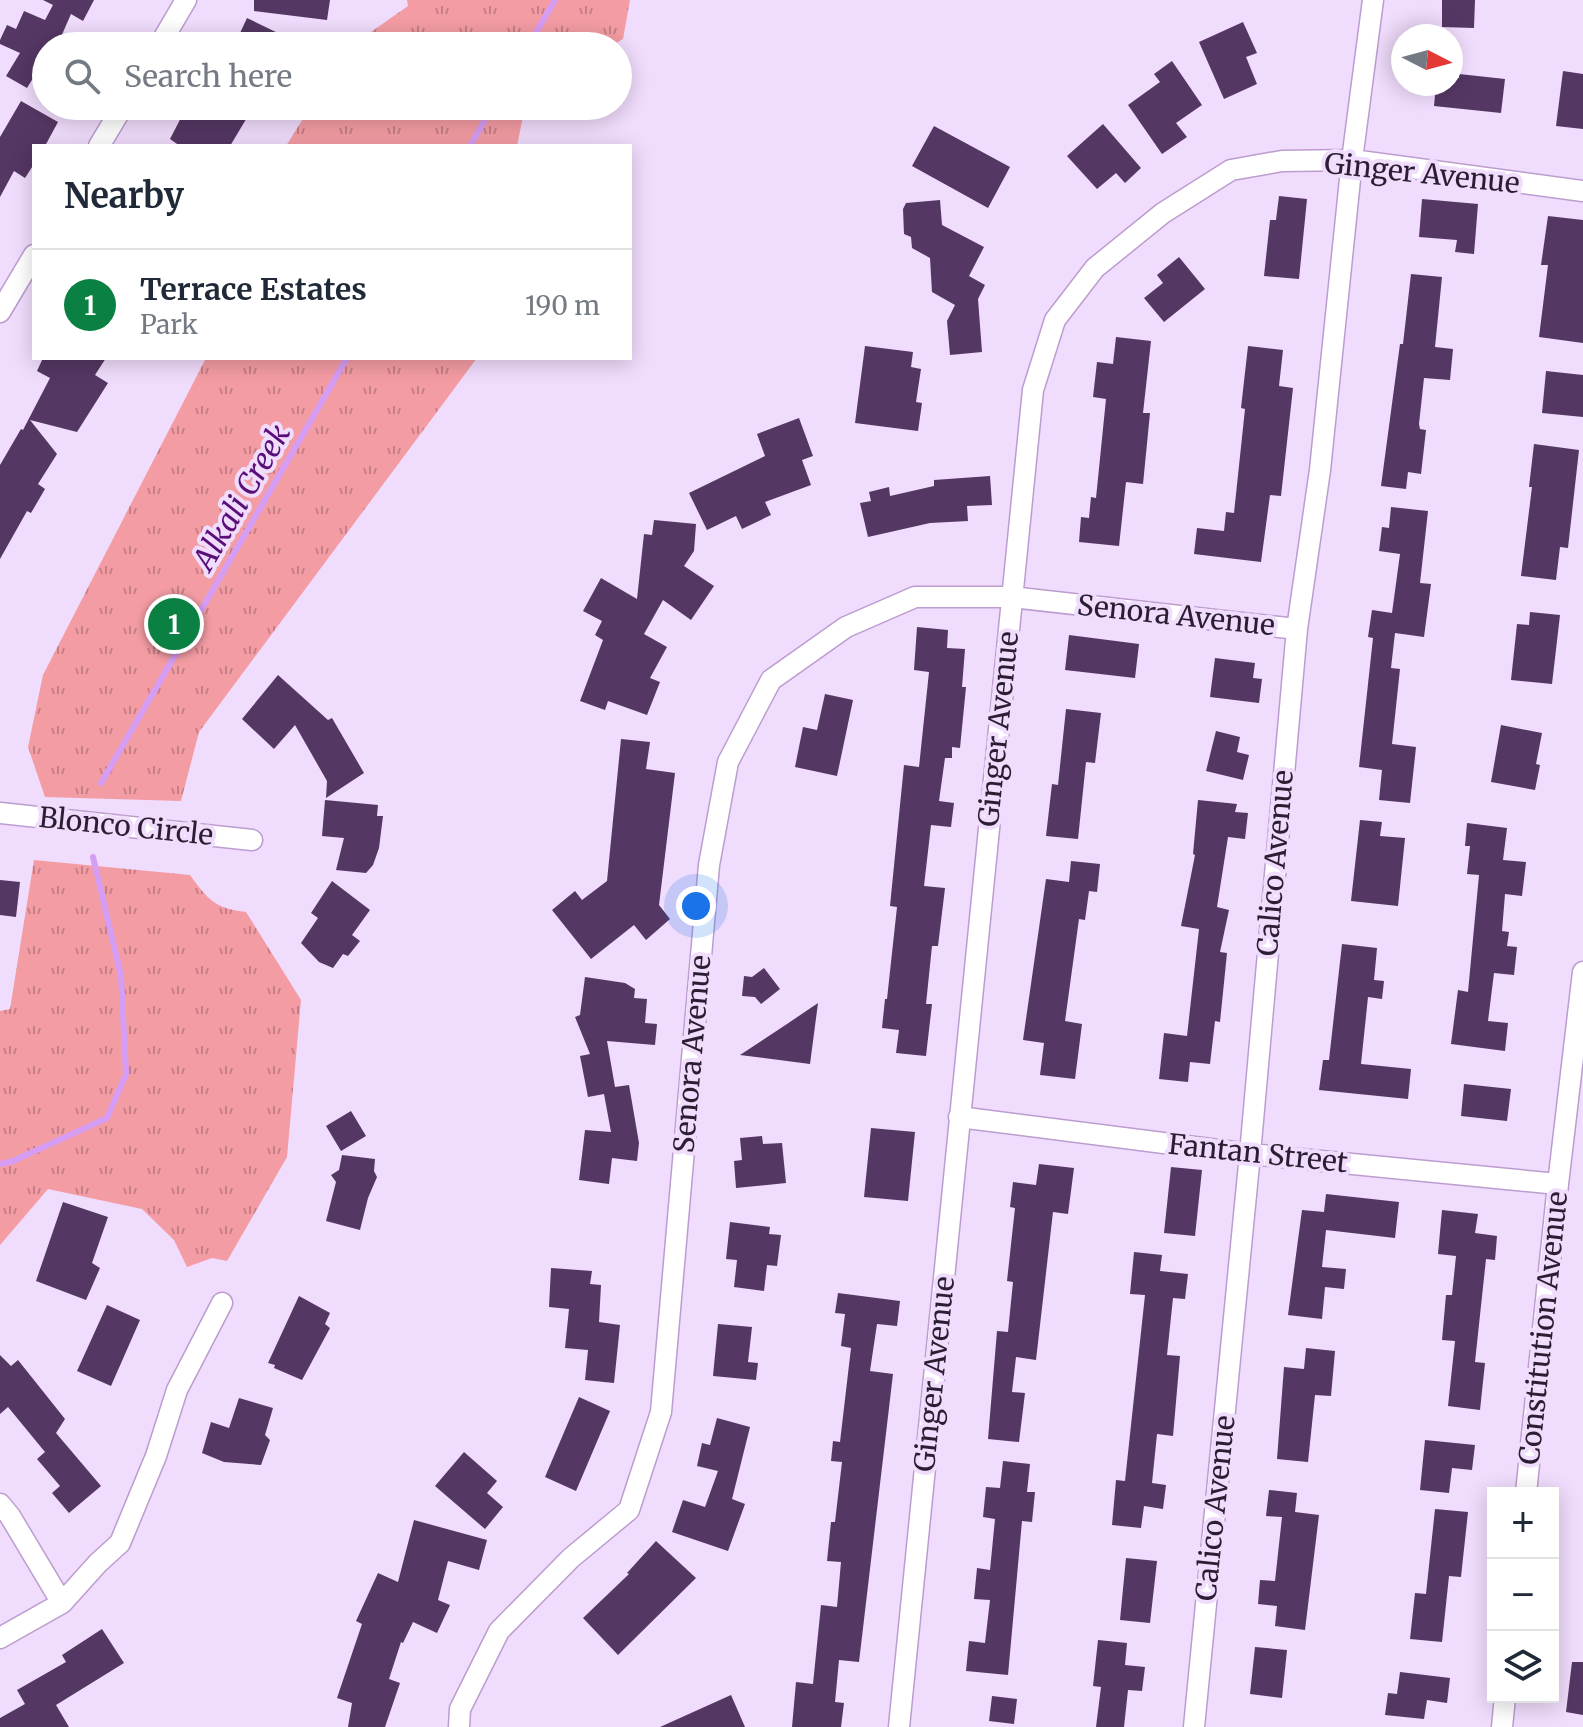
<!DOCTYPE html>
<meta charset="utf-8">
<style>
body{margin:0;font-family:Merriweather,serif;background:#f2f2f3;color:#1f2937}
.controls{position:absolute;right:24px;bottom:24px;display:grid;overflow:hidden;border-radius:0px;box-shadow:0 4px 20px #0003}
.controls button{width:72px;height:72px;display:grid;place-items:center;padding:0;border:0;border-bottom:2px solid #e0e1e3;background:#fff;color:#1f2937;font:40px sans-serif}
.compass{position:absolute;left:1391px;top:24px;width:72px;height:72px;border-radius:50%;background:#fff;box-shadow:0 4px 20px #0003;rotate:96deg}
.you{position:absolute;left:696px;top:906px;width:28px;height:28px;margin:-20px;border:6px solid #fff;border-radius:50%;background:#1a73e8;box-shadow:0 0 0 12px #1a73e833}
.badge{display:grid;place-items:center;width:52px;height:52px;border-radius:50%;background:#0b8043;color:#fff;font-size:26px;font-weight:700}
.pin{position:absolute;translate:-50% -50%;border:4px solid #fff;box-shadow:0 2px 8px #0006}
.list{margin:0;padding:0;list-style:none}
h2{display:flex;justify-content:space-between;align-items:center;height:104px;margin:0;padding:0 32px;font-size:34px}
h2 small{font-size:26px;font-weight:400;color:#747a83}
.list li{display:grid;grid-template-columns:52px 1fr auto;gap:24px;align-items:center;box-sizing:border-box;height:112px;padding:0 32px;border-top:2px solid #e0e1e3}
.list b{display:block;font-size:30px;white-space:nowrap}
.list p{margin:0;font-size:26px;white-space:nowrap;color:#747a83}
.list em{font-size:26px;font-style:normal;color:#747a83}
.icon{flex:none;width:44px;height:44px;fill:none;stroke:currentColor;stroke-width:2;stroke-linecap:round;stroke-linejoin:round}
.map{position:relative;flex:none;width:1583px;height:1727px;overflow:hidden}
.search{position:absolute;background:#fff;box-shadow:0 4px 20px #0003;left:32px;top:32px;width:600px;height:88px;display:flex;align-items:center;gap:20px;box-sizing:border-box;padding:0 28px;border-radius:44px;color:#747a83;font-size:30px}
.panel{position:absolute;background:#fff;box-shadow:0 4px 20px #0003;left:32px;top:144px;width:600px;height:216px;border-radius:0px}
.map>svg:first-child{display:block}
</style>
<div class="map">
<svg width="1583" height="1727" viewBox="0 0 1583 1727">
<defs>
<pattern id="park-tufts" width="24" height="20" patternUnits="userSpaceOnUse" patternTransform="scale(2)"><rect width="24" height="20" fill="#f49ca4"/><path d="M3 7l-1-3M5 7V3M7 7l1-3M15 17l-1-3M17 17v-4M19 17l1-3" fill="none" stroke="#c67f86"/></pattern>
</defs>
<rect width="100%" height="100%" fill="#f0dcfc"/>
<path fill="url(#park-tufts)" d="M 407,0 L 630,0 L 623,39 L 611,46 L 351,46 L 408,6 Z
M 311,106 L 525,106 L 517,146 L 286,146 Z
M 206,358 L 477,358 L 199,732 L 181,801 L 45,797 L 28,747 L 43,675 Z
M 34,860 L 190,875 C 208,900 216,909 246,912 L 301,1000 L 287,1157 L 227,1261 L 212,1258 L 187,1267 L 174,1240 L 142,1209 L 48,1189 L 0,1245 L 0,1011 L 10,1009 Z"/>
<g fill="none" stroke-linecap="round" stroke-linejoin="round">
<path stroke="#d69df4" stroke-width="6" d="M 528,46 L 555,0
M 470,146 L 493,106
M 101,783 L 347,358
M 0,1164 L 13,1161 L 107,1118 L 126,1074 L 121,976 L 93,857"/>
</g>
<path fill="#543763" d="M 43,0 L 94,0 L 83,21 L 71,14 L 57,46 L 46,46 L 46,57 L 27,88 L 6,76 L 20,53 L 0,44 L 0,40 L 7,25 L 16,29 L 24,11 L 45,20 L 53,5 Z
M 254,0 L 330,0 L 327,20 L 254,11 Z
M 1442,0 L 1475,0 L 1474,28 L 1442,27 Z
M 247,18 L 305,46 L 234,46 Z
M 1243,22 L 1257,53 L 1246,57 L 1257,84 L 1224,99 L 1199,42 Z
M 1172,61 L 1202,105 L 1176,123 L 1187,137 L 1162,154 L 1128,105 L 1160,82 L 1154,74 Z
M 1563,71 L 1583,74 L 1583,129 L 1556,126 Z
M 1459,74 L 1505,79 L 1501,113 L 1434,106 L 1436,84 L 1451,84 L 1451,77 L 1459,78 Z
M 21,101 L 58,122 L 45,146 L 34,146 L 34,164 L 25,178 L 14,171 L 0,197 L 0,137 Z
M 187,106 L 236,106 L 248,116 L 230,146 L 180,146 L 170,139 Z
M 1103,124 L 1141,168 L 1125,183 L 1116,173 L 1097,189 L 1067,156 Z
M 934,126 L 1010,167 L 988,208 L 912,166 Z
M 1279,196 L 1307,199 L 1299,279 L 1264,276 L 1270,220 L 1276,220 Z
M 1422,199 L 1478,204 L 1474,254 L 1455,252 L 1457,240 L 1419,237 Z
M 940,200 L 942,225 L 984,247 L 969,276 L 985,285 L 978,299 L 982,352 L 950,355 L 947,321 L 955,305 L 932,292 L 930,258 L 912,248 L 911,237 L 904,234 L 903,209 L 906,203 Z
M 1548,216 L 1583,220 L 1583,343 L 1539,337 L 1548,265 L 1541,265 Z
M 1179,257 L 1205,289 L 1164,322 L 1144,298 L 1163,283 L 1157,275 Z
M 1411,274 L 1442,277 L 1435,347 L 1453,349 L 1450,380 L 1424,378 L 1419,424 L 1420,429 L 1426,430 L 1421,474 L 1408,472 L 1406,489 L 1381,486 L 1400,344 L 1403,344 Z
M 1116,337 L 1151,341 L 1143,413 L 1150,413 L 1143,484 L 1126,482 L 1119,546 L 1079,542 L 1081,517 L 1089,518 L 1091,497 L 1096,498 L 1106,399 L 1093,397 L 1097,362 L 1113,364 Z
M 865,346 L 913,352 L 911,367 L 921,369 L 916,402 L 922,403 L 918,431 L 855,423 Z
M 1248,346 L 1283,350 L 1279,386 L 1293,388 L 1281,496 L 1270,495 L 1261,562 L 1194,554 L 1197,528 L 1224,531 L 1226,512 L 1234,513 L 1245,409 L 1241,408 Z
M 43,358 L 106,358 L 95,375 L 108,383 L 77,432 L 30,420 L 57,454 L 38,484 L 45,489 L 31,513 L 27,511 L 0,559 L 0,465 L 21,429 L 23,430 L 50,378 L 37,371 Z
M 1546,371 L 1583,375 L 1583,417 L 1542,413 Z
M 799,418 L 813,456 L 802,460 L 811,485 L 765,502 L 771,515 L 742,529 L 736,516 L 707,530 L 689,493 L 765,456 L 757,434 Z
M 1534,444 L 1579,450 L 1568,548 L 1560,547 L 1556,580 L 1521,576 L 1532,487 L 1529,487 Z
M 990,476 L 992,505 L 967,506 L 968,521 L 930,523 L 868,537 L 860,503 L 871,501 L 869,492 L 889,487 L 890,496 L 934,486 L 934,480 Z
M 1391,507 L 1428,511 L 1420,583 L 1431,584 L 1424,637 L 1395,633 L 1391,668 L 1400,669 L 1392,744 L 1416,747 L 1410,803 L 1379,800 L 1382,770 L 1359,767 L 1373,638 L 1368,637 L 1372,610 L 1392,613 L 1400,554 L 1379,551 L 1382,527 L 1389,528 Z
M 654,520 L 696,524 L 694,551 L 684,566 L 714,586 L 691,620 L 663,600 L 644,634 L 667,647 L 650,678 L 660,682 L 647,715 L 608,701 L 605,710 L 580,701 L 603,640 L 595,635 L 602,621 L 583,611 L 601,578 L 637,599 L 644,534 L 652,535 Z
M 1530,612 L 1560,615 L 1552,684 L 1511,680 L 1517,624 L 1529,625 Z
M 917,627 L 948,630 L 947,648 L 965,649 L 962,687 L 966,687 L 960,748 L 952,747 L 952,758 L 945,758 L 939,801 L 954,803 L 951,827 L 931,825 L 924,886 L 945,888 L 938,946 L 932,946 L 926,1004 L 932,1004 L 926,1056 L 896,1053 L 899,1030 L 882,1028 L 885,999 L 887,999 L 897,907 L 890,906 L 904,765 L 919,767 L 929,672 L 914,670 Z
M 1069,635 L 1139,644 L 1135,678 L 1065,670 Z
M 1215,658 L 1255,663 L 1253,678 L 1262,679 L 1259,703 L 1210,697 Z
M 278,675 L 328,720 L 332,718 L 364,773 L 326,798 L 327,781 L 295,725 L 274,749 L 242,719 Z
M 825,694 L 853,700 L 837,776 L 795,767 L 803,727 L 817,730 Z
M 1066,709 L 1101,713 L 1095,763 L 1086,762 L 1078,839 L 1046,836 L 1052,784 L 1058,785 Z
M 1501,725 L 1542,733 L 1536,764 L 1540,765 L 1535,790 L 1491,782 Z
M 1216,731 L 1240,737 L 1237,752 L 1249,755 L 1243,780 L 1206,771 Z
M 621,739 L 650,742 L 646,769 L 675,773 L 659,905 L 670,919 L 646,940 L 634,925 L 591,959 L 552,910 L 575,891 L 582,900 L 607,881 Z
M 325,800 L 378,805 L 377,816 L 383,816 L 379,848 L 373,865 L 366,873 L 336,870 L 344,838 L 322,836 Z
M 1198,800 L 1237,804 L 1235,812 L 1248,813 L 1245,839 L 1228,837 L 1217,907 L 1229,910 L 1220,952 L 1227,953 L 1220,1022 L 1215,1021 L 1210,1064 L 1190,1062 L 1188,1082 L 1159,1079 L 1164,1033 L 1187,1036 L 1199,929 L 1181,926 L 1195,855 L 1193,854 Z
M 1360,820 L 1382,822 L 1380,836 L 1405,838 L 1398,906 L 1351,901 Z
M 1467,823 L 1507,828 L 1503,860 L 1526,862 L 1522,896 L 1505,894 L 1502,931 L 1509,932 L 1507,946 L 1517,947 L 1514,975 L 1494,973 L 1488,1021 L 1508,1023 L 1505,1051 L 1451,1044 L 1458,990 L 1468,992 L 1479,875 L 1467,874 L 1470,846 L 1465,846 Z
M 1071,861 L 1100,864 L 1097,892 L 1089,891 L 1085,920 L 1079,919 L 1065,1021 L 1082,1024 L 1075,1079 L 1040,1075 L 1044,1043 L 1023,1040 L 1046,879 L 1069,882 Z
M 0,880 L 20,882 L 16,917 L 0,915 Z
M 332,881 L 370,910 L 352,935 L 360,941 L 348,956 L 343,954 L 333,968 L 319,962 L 301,943 L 318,918 L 311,913 Z
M 1342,944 L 1377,948 L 1374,980 L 1384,981 L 1382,999 L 1368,997 L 1361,1064 L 1411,1069 L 1408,1099 L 1319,1090 L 1323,1060 L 1329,1060 Z
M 764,968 L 780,989 L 761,1004 L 755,997 L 742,996 L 744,976 L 752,977 Z
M 585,977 L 625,983 L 635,989 L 634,998 L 647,999 L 645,1023 L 657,1024 L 655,1045 L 607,1041 L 615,1087 L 629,1085 L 639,1143 L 637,1161 L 612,1158 L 609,1184 L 579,1180 L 585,1130 L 611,1132 L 604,1094 L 588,1097 L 580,1056 L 590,1054 L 575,1017 L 580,1015 Z
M 818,1003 L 810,1064 L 740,1055 L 787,1024 Z
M 1464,1084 L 1511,1089 L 1507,1121 L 1461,1116 Z
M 351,1111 L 366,1136 L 341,1151 L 326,1126 Z
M 871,1128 L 915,1132 L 908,1201 L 864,1197 Z
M 762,1136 L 763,1144 L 782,1143 L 786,1183 L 736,1188 L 734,1161 L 742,1160 L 740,1138 Z
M 342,1155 L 375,1159 L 374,1171 L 377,1177 L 368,1198 L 360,1230 L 326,1221 L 336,1182 L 331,1175 L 339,1170 Z
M 1039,1164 L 1074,1168 L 1068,1214 L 1053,1212 L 1036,1360 L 1016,1357 L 1012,1392 L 1025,1393 L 1019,1442 L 988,1439 L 997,1331 L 1008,1332 L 1013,1282 L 1007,1281 L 1015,1208 L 1010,1207 L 1013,1182 L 1036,1185 Z
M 1171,1167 L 1202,1170 L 1195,1236 L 1164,1233 Z
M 1326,1194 L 1399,1202 L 1395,1238 L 1326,1230 L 1322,1267 L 1346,1269 L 1344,1289 L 1325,1287 L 1322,1319 L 1288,1315 L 1302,1210 L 1324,1212 Z
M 63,1202 L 108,1217 L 92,1263 L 100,1268 L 86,1300 L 36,1281 Z
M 1442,1210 L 1478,1214 L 1475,1233 L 1497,1236 L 1495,1260 L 1486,1259 L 1475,1362 L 1485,1363 L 1480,1410 L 1448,1406 L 1455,1341 L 1442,1340 L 1446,1295 L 1452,1295 L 1456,1256 L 1438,1254 Z
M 730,1222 L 770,1227 L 769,1234 L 781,1235 L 777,1266 L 767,1265 L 764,1291 L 734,1287 L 737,1260 L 726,1259 Z
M 1134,1252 L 1162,1255 L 1160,1271 L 1188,1274 L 1185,1299 L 1173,1298 L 1167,1355 L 1180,1356 L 1173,1436 L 1157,1434 L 1152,1483 L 1166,1485 L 1163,1509 L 1144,1506 L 1141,1528 L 1112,1525 L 1116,1480 L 1125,1481 L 1145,1295 L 1130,1294 Z
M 551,1268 L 592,1271 L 590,1284 L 601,1285 L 599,1322 L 620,1325 L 614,1383 L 585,1380 L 588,1350 L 565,1348 L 569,1309 L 549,1307 Z
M 838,1293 L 900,1301 L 897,1326 L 877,1324 L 870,1371 L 893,1374 L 859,1662 L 839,1660 L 835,1702 L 844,1703 L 841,1727 L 792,1727 L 796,1682 L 813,1684 L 821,1605 L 837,1607 L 841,1562 L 827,1561 L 831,1522 L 835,1522 L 842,1462 L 831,1461 L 833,1441 L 840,1442 L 851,1348 L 841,1346 L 845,1314 L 835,1313 Z
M 299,1296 L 330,1313 L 325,1324 L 330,1328 L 302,1380 L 274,1368 L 275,1365 L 268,1363 Z
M 107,1305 L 140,1320 L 111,1386 L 77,1371 Z
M 718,1324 L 752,1327 L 748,1362 L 758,1363 L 756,1380 L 713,1376 Z
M 1306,1348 L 1335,1351 L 1331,1396 L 1315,1395 L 1308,1462 L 1277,1459 L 1284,1367 L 1304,1369 Z
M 0,1355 L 11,1366 L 18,1360 L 65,1419 L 56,1433 L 101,1486 L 69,1513 L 52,1493 L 60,1486 L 37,1459 L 45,1452 L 8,1407 L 0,1414 Z
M 579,1397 L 610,1411 L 576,1491 L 545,1477 Z
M 239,1398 L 273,1408 L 265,1435 L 270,1440 L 261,1465 L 224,1462 L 202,1453 L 211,1422 L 229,1428 Z
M 717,1418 L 750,1427 L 732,1499 L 745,1504 L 728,1551 L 672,1532 L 683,1500 L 705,1507 L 718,1471 L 697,1466 L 702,1443 L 710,1445 Z
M 1425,1440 L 1475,1445 L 1472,1470 L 1452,1468 L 1449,1493 L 1420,1490 Z
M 464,1452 L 497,1481 L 487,1493 L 503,1507 L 485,1529 L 435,1486 Z
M 1003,1461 L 1030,1464 L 1027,1492 L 1035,1492 L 1032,1522 L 1022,1521 L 1008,1675 L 966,1671 L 969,1641 L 985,1643 L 990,1600 L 974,1599 L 977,1568 L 990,1570 L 995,1519 L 983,1517 L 986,1487 L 1000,1488 Z
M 1269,1490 L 1297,1493 L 1295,1512 L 1319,1515 L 1305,1630 L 1275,1626 L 1277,1606 L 1258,1604 L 1260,1580 L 1275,1581 L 1282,1517 L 1266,1516 Z
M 1435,1509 L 1468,1512 L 1461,1577 L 1449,1576 L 1442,1642 L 1410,1639 L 1415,1593 L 1426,1594 Z
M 414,1520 L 487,1540 L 479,1570 L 448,1561 L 438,1600 L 450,1605 L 437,1633 L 413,1622 L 403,1643 L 401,1642 L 389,1679 L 400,1683 L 385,1727 L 348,1727 L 352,1703 L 337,1698 L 362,1624 L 356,1621 L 378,1573 L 398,1582 Z
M 656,1541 L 696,1578 L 618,1655 L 583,1618 L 629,1574 L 627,1573 Z
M 1126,1558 L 1157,1561 L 1150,1623 L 1120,1620 Z
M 102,1629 L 124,1663 L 56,1705 L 69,1727 L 0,1727 L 0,1718 L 25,1704 L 17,1690 L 66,1662 L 62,1655 Z
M 1098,1640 L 1127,1643 L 1125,1665 L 1145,1667 L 1142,1691 L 1128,1690 L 1124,1727 L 1096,1727 L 1101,1687 L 1093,1686 Z
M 1255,1647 L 1287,1650 L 1282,1698 L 1250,1694 Z
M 1572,1662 L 1583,1662 L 1583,1715 L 1566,1712 Z
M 1400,1672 L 1450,1678 L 1447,1703 L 1427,1700 L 1424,1719 L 1385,1715 L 1388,1693 L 1397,1694 Z
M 731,1695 L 745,1727 L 660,1727 Z
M 992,1696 L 1017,1699 L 1014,1724 L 989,1721 Z"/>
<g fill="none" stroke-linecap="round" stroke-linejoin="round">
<defs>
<path id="minor" d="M 159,46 L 186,0
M 99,146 L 123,106
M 0,312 L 34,255
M 0,813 L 252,840
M 959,1117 L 1250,1154 L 1558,1184
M 1526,1493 L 1558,1184 L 1583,972
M 0,1504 L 10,1516 L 62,1603
M 0,1638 L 62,1603 L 98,1563 L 120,1543 L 156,1456 L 177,1390 L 222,1303
M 459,1727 L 460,1709 L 499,1631 L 571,1558 L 629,1510 L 661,1412 L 709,865 L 728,762 L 771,680 L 846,627 L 915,597 L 1011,597 L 1297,629
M 899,1727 L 1033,390 L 1055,320 L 1095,268 L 1163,213 L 1231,170 L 1282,161 L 1352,160 L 1583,191
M 1194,1727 L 1250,1154 L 1297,629 L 1320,470 L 1352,160 L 1373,0
M 1502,1727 L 1505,1697"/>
</defs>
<use href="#minor" stroke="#bd9ccf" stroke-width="23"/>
<use href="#minor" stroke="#fff" stroke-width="20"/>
</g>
<g text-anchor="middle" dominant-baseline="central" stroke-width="8" stroke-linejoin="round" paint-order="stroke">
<g font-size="28" fill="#2b1e32" stroke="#f0dcfc">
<text transform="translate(1422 173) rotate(6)">Ginger Avenue</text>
<text transform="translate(1176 615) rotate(6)">Senora Avenue</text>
<text transform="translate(998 729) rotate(-84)">Ginger Avenue</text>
<text transform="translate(126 826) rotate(6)">Blonco Circle</text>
<text transform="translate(1275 863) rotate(-85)">Calico Avenue</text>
<text transform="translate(692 1054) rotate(-85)">Senora Avenue</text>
<text transform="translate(1258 1153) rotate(6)">Fantan Street</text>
<text transform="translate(1543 1328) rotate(-84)">Constitution Avenue</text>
<text transform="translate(934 1374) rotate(-84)">Ginger Avenue</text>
<text transform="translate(1215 1508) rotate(-84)">Calico Avenue</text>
</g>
<g font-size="30" font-style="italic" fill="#590f77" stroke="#f0dcfc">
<text transform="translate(241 497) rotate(-60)">Alkali Creek</text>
</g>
</g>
</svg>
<div class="controls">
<button>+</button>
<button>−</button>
<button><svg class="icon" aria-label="layers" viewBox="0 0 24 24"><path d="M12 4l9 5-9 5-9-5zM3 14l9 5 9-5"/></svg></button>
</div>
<svg class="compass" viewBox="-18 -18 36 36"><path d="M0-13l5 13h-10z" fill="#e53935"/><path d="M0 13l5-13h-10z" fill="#747a83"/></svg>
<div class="you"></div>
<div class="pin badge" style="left:174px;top:624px">1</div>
<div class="search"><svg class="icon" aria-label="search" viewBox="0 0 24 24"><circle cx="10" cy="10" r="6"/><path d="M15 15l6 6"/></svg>Search here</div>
<section class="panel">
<h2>Nearby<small></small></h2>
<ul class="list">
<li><span class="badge">1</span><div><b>Terrace Estates</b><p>Park</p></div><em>190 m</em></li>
</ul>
</section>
</div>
